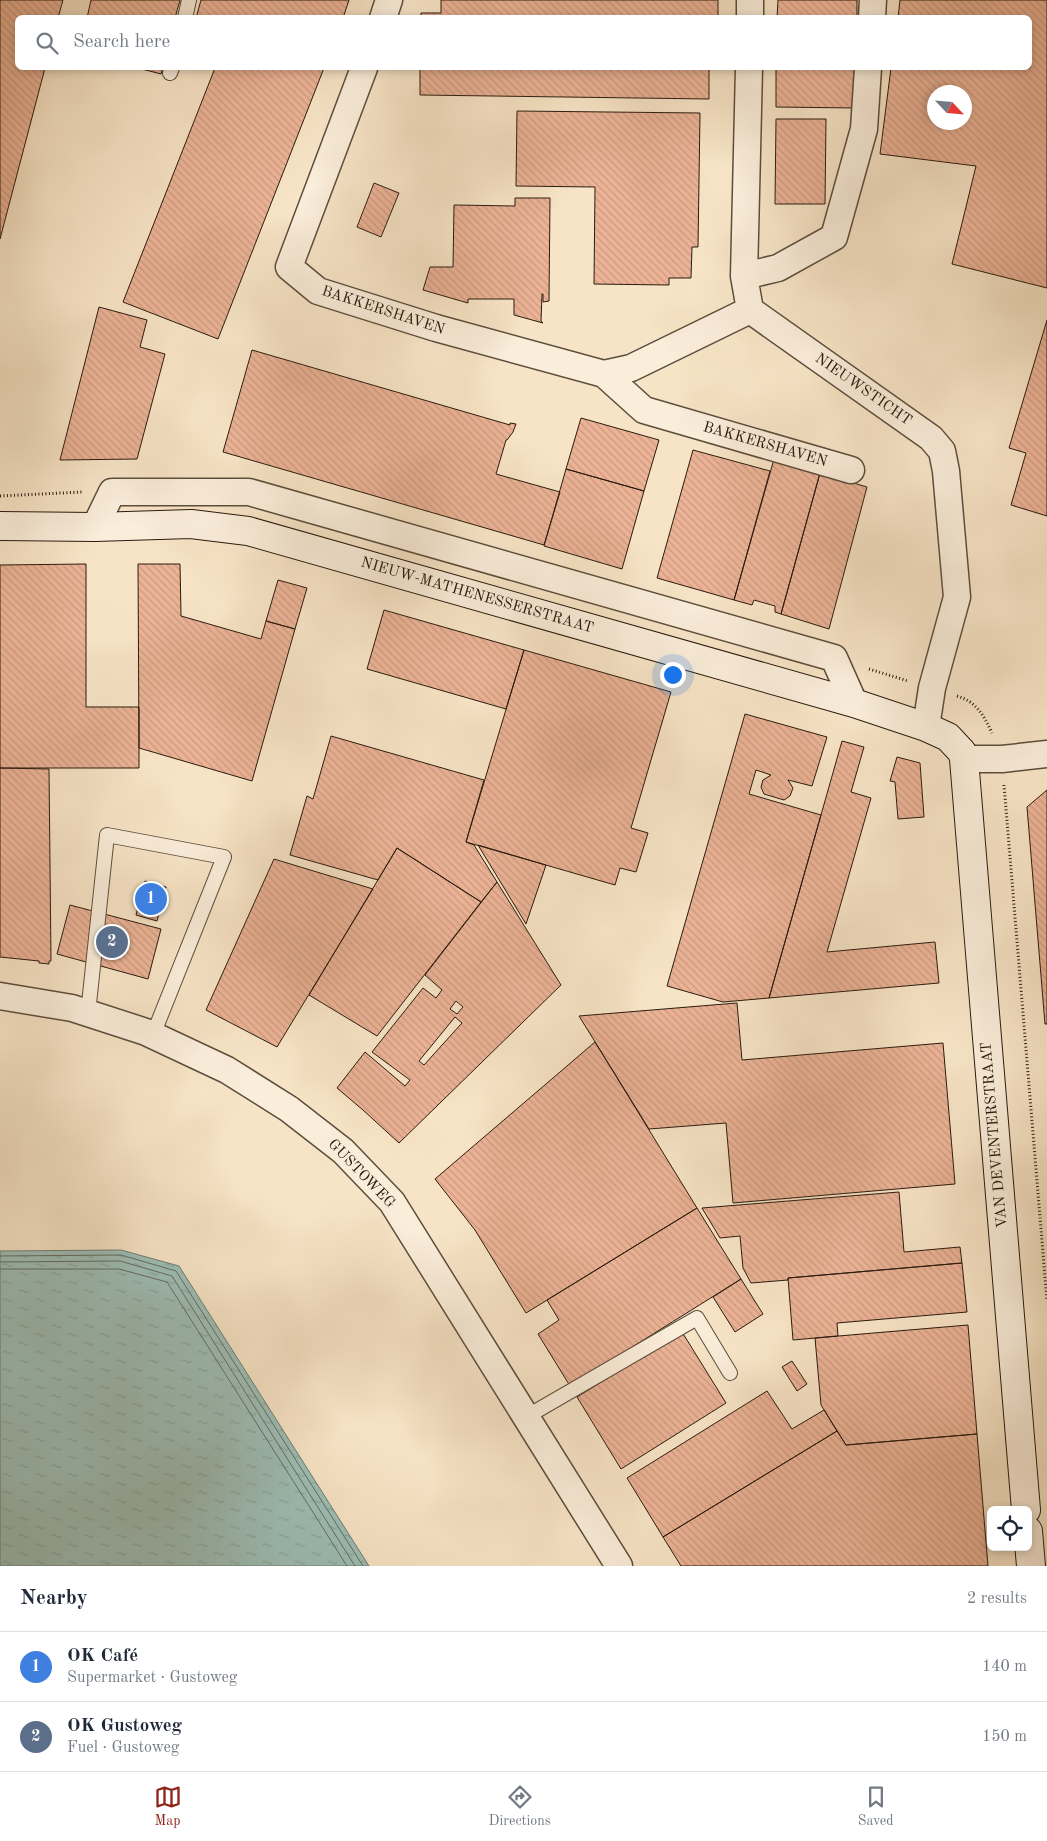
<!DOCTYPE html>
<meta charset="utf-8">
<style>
body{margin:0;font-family:"Old Standard TT",serif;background:#f2f2f3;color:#1f2937}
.controls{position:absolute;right:15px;bottom:15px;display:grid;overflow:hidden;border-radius:8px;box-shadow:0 2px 8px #0003}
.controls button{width:45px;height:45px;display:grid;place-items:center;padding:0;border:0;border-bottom:1px solid #e0e1e3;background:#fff;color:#1f2937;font:25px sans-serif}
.compass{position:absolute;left:927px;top:85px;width:45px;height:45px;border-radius:50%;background:#fff;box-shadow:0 2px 8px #0003;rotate:116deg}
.you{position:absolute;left:672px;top:674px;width:18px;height:18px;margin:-12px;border:4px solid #fff;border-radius:50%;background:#1a73e8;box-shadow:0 0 0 8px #1a73e833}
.badge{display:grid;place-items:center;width:32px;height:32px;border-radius:50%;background:#8f2418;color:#fff;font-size:16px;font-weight:700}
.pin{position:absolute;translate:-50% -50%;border:2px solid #fff;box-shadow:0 1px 5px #0006}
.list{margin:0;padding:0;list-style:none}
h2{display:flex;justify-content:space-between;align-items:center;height:65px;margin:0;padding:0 20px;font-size:21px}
h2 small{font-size:16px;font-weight:400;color:#747a83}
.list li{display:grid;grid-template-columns:32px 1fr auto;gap:15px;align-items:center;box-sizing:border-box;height:70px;padding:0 20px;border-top:1px solid #e0e1e3}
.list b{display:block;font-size:19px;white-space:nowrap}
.list p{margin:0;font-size:16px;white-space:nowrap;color:#747a83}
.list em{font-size:16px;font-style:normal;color:#747a83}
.icon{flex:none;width:28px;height:28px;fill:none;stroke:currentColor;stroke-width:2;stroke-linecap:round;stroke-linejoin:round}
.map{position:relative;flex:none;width:1047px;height:1566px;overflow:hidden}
.search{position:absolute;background:#fff;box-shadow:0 2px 8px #0003;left:15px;right:15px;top:15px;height:55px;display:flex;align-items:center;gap:12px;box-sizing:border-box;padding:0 18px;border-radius:8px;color:#747a83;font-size:19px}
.sheet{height:205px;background:#fff}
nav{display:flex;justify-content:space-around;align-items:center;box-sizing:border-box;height:70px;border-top:1px solid #e0e1e3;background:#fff;font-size:14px;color:#747a83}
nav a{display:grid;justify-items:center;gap:2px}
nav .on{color:#8f2418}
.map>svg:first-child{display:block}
</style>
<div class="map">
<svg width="1047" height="1566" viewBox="0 0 1047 1566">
<defs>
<pattern id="water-ripples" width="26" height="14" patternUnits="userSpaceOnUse" patternTransform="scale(1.25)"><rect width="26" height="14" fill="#9dbeb6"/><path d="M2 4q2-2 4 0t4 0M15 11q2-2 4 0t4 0" fill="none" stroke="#87a39b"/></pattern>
<pattern id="building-back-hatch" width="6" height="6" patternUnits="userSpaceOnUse" patternTransform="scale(1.25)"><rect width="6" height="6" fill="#ecb396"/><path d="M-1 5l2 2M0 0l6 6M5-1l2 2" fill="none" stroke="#cb9980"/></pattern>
</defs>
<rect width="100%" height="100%" fill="#f7e4c6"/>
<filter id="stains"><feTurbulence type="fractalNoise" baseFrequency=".004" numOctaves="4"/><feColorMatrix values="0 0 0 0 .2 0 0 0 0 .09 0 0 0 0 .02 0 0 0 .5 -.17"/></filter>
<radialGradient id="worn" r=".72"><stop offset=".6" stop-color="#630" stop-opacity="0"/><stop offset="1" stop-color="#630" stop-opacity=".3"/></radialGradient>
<path fill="url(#water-ripples)" stroke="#6f7d73" d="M 121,1250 L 179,1266 L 369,1566 L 0,1566 L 0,1251 Z"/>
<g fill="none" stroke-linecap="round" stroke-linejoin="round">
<path stroke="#646c62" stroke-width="1" d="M 0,1256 L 121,1255 L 176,1271 L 363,1566
M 0,1262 L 120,1261 L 172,1276 L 355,1566
M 0,1269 L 119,1269 L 167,1282 L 347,1566"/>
</g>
<path fill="url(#building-back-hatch)" stroke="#2a1b0e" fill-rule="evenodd" d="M 0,0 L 63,0 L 58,18 L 18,18 L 18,68 L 45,68 L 0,239 Z
M 91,0 L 180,0 L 175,18 L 87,18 Z
M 201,0 L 349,0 L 343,18 L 196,18 Z
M 441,0 L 718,0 L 718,18 L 421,18 L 421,13 L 441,13 Z
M 778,0 L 857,0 L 857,18 L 777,18 Z
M 900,0 L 1047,0 L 1047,288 L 952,264 L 976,166 L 880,154 L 891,68 L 1030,68 L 1030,18 L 898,18 ZM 934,92 L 964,92 L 964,122 L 934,122 Z
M 138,68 L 163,68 L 161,74 Z
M 215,68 L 324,68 L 218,339 L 123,302 Z
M 420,68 L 709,68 L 709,99 L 420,95 Z
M 776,68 L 856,68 L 855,108 L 776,107 Z
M 517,111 L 700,113 L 698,247 L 692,247 L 691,278 L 669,278 L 669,285 L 594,284 L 595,187 L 516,186 Z
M 776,119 L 826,119 L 825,204 L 775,204 Z
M 374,183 L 399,193 L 381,237 L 357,227 Z
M 515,198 L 550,198 L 549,301 L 543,302 L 543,294 L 542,294 L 541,321 L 543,323 L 514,315 L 514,299 L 468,299 L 468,303 L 423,290 L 430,267 L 453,267 L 454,205 L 515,206 Z
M 99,307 L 147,320 L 140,347 L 165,354 L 137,459 L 60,460 Z
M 1047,320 L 1047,516 L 1011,505 L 1026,453 L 1009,448 Z
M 252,350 L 510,425 L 510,423 L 516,424 L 513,432 L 507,440 L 506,440 L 496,474 L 560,492 L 544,545 L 223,452 Z
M 581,418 L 659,440 L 644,491 L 566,469 Z
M 693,450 L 770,471 L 734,600 L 657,578 Z
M 774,459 L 820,473 L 781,614 L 775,612 L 775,606 L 754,600 L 752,605 L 734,600 Z
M 566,469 L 644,491 L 622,569 L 544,546 Z
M 820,473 L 867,487 L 829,629 L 781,614 Z
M 86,564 L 86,707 L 139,707 L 139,768 L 0,768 L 0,565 Z
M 138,564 L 180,564 L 181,616 L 261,639 L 266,621 L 295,629 L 252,781 L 139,748 Z
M 278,580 L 307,588 L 295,629 L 266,621 Z
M 384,610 L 524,650 L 506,709 L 367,669 Z
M 524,650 L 671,692 L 631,828 L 648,833 L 636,872 L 620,868 L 615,885 L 466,842 Z
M 745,714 L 827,737 L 812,786 L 788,780 L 793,788 L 790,796 L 784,800 L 764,794 L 761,787 L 763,780 L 771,775 L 756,770 L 749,794 L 821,815 L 769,998 L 723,1002 L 667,986 Z
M 331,736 L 484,780 L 466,842 L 474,845 L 497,882 L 481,902 L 397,848 L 378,880 L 290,855 L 307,796 L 313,799 Z
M 842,741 L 864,747 L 851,792 L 871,798 L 827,952 L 935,942 L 939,983 L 769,998 Z
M 897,757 L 920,763 L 924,817 L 898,819 L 895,782 L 890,781 Z
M 0,768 L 49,769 L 51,961 L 49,961 L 49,964 L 39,963 L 39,961 L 0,957 Z
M 1047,790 L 1047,1024 L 1045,1024 L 1027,807 Z
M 478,845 L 546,865 L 526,924 Z
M 397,848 L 481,902 L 377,1036 L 309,995 Z
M 274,859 L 373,889 L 277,1047 L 206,1010 Z
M 145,881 L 166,887 L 157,921 L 136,915 Z
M 497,882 L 561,985 L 399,1143 L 363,1110 L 337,1088 L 365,1052 L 405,1086 L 410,1080 L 372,1052 L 423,988 L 436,998 L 442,990 L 425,975 ZM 456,1001 L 463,1007 L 457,1014 L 450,1009 ZM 455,1017 L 462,1023 L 424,1065 L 419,1061 Z
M 70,905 L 161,929 L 148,979 L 57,954 Z
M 737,1003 L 742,1060 L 943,1043 L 955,1184 L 733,1203 L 726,1123 L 649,1129 L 579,1016 Z
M 595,1042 L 697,1208 L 526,1313 L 475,1230 L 435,1179 Z
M 899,1192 L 904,1252 L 960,1247 L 962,1263 L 788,1278 L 788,1280 L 751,1283 L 743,1268 L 740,1236 L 720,1238 L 702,1208 Z
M 697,1208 L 741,1279 L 570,1386 L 538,1334 L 559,1320 L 547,1300 Z
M 962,1263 L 967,1312 L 837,1323 L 838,1336 L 793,1340 L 788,1278 Z
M 741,1279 L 763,1314 L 735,1332 L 713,1297 Z
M 968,1325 L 977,1434 L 846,1445 L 821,1405 L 815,1338 Z
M 682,1332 L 726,1403 L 621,1469 L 577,1397 Z
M 792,1361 L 807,1384 L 797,1391 L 782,1367 Z
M 767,1391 L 792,1429 L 824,1410 L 837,1431 L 663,1537 L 627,1478 Z
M 837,1431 L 846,1445 L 977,1434 L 988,1566 L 681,1566 L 663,1537 Z"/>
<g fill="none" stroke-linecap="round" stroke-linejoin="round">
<defs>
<path id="lane" d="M 185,18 L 189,0
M 170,73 L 172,68
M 88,1013 L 107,835 L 224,857 L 153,1035
M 526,1417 L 697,1318 L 730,1373"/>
<path id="street" d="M 383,18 L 389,0
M 750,18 L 750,0
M 872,18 L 873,0
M 364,68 L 289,267 L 318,291 L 436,328 L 604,374 L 644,410 L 851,470
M 749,68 L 744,276 L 750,310 L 931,438 L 942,451 L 946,471 L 957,597 L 932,688 L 926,727
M 744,276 L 778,268 L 834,237 L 864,129 L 868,68
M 604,374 L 631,368 L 750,310
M 95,527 L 112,492 L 249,492 L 834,658 L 854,703
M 964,759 L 1002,759 L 1047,754
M 0,996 L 72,1008 L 146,1032 L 227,1070 L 289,1109 L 343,1151 L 392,1202 L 619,1566"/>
<path id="secondary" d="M 0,526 L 95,527 L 191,524 L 248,531 L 854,703 L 926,727 L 948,737 L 962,752 L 964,759 L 1026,1510
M 1028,1531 L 1031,1566"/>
</defs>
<use href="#lane" stroke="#5d4d3c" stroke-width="16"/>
<use href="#street" stroke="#5d4d3c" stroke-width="29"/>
<use href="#secondary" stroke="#2a1b0e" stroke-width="30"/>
<path stroke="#2a1b0e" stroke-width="3" stroke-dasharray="1 2.5" stroke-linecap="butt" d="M 0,496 L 82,492
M 869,669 L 908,681
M 957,696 C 977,702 984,716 992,733
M 1004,785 L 1047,1301"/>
<use href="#lane" stroke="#faedda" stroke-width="14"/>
<use href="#street" stroke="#faedda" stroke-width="26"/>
<use href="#secondary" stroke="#faedda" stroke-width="28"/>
</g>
<g text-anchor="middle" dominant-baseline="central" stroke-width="4.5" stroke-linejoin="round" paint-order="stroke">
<g font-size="15" fill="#2a1b0e" stroke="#faedda">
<text transform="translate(383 311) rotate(18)">BAKKERSHAVEN</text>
<text transform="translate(863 390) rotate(35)">NIEUWSTICHT</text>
<text transform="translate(765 445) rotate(16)">BAKKERSHAVEN</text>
<text transform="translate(477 596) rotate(16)">NIEUW-MATHENESSERSTRAAT</text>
<text transform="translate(995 1135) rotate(-95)">VAN DEVENTERSTRAAT</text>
<text transform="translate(361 1174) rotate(46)">GUSTOWEG</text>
</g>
</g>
<rect width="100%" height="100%" filter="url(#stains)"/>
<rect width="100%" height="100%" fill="url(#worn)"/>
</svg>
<div class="controls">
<button><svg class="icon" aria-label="locate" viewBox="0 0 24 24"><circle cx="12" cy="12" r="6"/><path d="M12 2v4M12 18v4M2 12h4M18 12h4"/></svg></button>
</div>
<svg class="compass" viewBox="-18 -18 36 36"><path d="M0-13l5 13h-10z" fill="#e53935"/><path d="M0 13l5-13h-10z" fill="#747a83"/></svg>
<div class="you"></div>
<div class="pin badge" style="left:151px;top:899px;background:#3f7fe0">1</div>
<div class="pin badge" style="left:112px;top:942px;background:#5c6f8a">2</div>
<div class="search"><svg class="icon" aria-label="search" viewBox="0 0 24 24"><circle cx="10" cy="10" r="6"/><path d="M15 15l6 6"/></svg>Search here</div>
</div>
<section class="sheet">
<h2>Nearby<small>2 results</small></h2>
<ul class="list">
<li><span class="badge" style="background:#3f7fe0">1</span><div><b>OK Café</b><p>Supermarket · Gustoweg</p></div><em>140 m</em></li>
<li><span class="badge" style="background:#5c6f8a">2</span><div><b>OK Gustoweg</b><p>Fuel · Gustoweg</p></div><em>150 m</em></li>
</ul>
</section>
<nav>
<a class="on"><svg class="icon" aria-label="map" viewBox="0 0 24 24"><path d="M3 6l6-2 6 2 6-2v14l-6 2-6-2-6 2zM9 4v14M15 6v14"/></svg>Map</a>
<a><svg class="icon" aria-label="directions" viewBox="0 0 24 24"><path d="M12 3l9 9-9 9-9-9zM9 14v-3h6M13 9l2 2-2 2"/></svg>Directions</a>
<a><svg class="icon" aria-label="saved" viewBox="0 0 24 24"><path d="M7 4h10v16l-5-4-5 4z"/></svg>Saved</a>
</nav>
